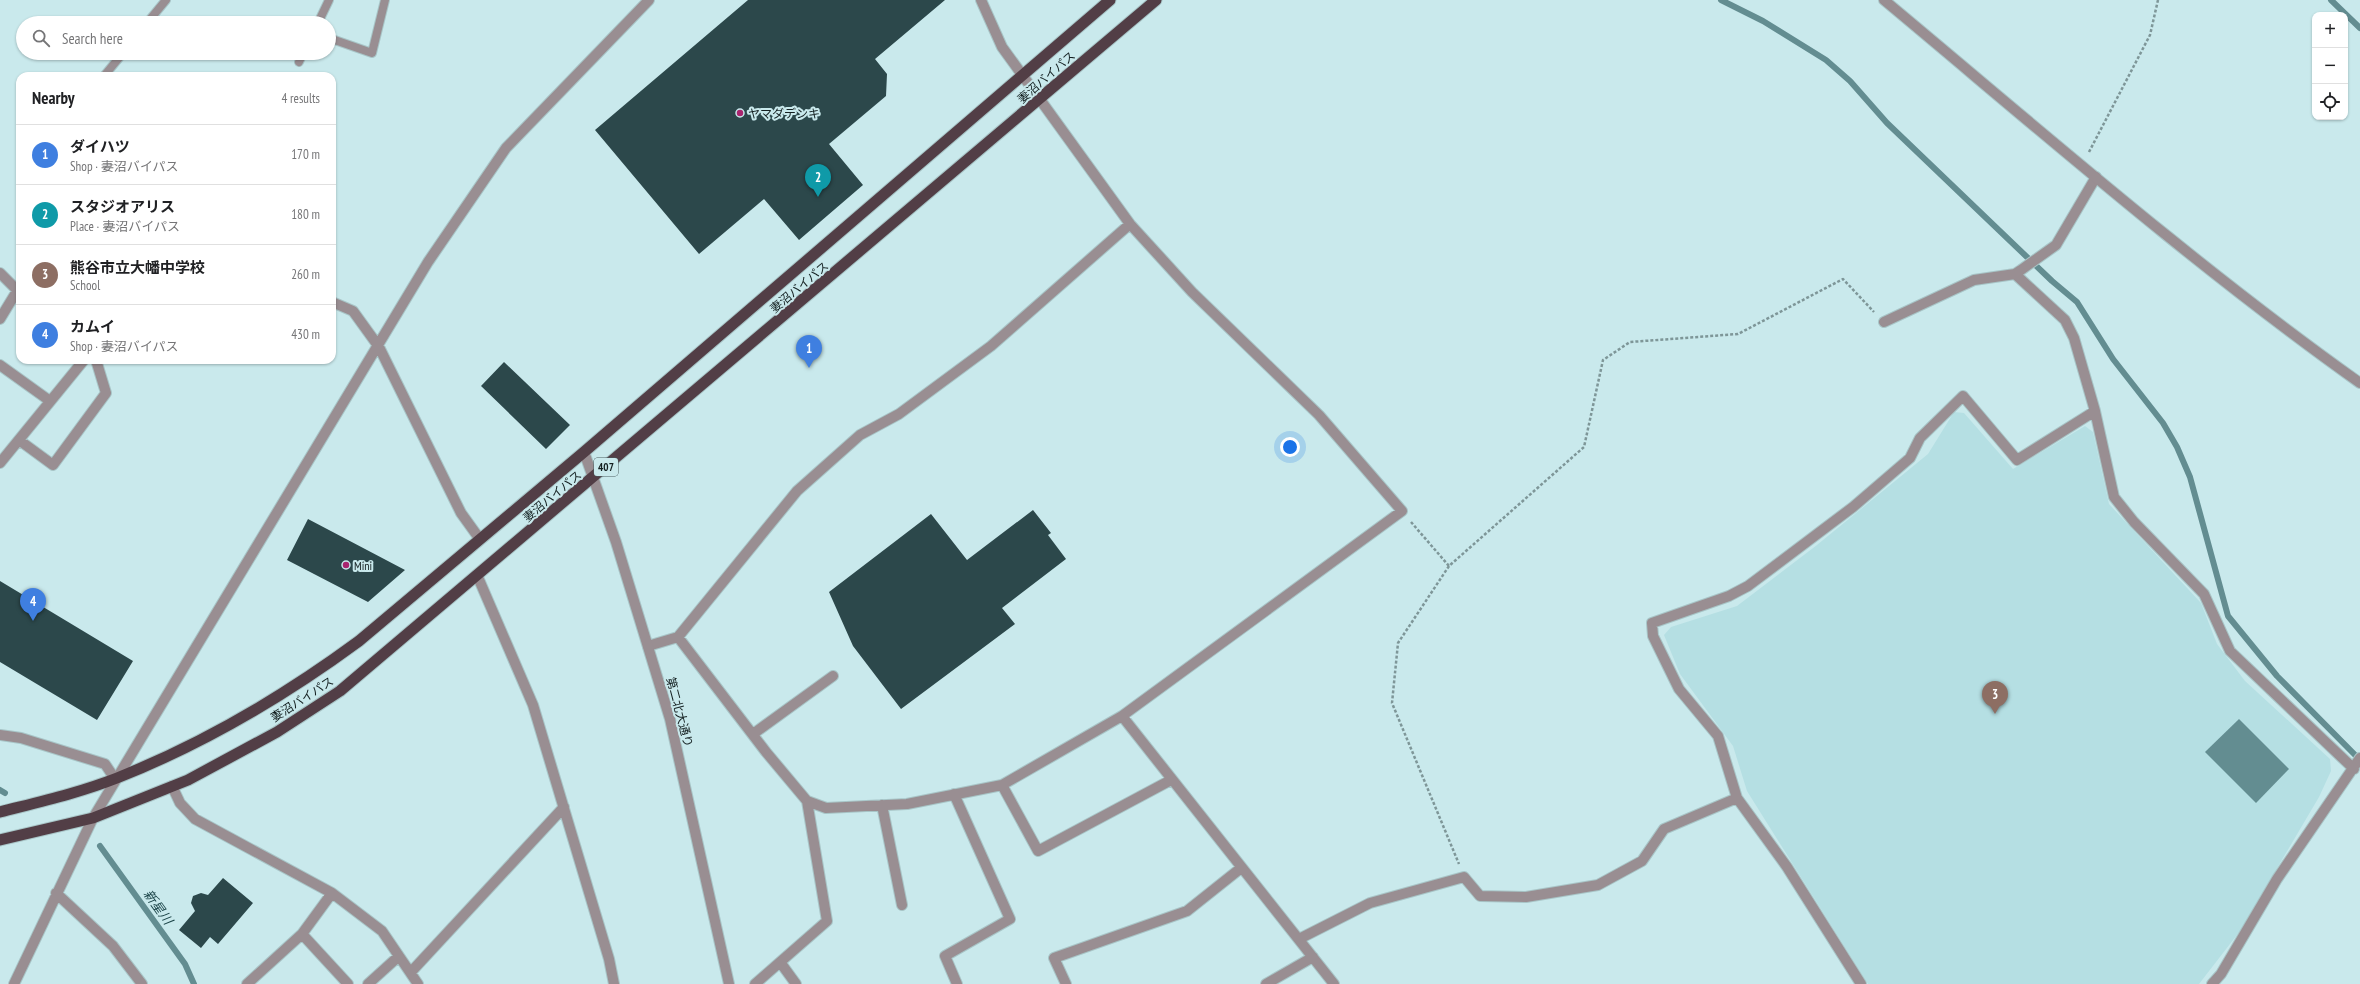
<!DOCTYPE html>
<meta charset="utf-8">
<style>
body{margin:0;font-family:"PT Sans Narrow","Noto Sans JP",sans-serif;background:#f6f6f6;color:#202124}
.controls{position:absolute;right:12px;top:12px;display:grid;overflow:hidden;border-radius:8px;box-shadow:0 1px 3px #0004}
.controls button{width:36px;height:36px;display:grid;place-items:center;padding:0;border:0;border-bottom:1px solid #e0e0e0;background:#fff;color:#202124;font:20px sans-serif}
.you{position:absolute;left:1290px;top:447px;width:14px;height:14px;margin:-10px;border:3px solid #fff;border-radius:50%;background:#1a73e8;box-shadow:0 0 0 6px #1a73e833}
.badge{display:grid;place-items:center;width:26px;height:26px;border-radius:50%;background:#0f766e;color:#fff;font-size:13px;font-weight:700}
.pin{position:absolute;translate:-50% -33px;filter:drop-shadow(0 1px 2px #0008)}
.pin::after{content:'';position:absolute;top:21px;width:14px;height:12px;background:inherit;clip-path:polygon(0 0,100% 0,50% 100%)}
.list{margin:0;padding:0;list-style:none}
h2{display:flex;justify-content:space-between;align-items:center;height:52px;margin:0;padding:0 16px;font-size:17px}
h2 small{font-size:13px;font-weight:400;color:#757577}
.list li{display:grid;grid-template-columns:26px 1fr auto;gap:12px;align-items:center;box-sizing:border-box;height:60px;padding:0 16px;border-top:1px solid #e0e0e0}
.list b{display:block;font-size:15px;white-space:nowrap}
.list p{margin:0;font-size:13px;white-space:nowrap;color:#757577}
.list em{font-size:13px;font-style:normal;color:#757577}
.icon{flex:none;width:22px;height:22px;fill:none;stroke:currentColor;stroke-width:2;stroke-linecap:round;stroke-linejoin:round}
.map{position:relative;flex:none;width:2360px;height:984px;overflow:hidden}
.search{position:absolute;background:#fff;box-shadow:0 1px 3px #0004;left:16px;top:16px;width:320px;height:44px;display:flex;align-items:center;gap:10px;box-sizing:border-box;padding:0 14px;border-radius:22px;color:#757577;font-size:15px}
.panel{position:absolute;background:#fff;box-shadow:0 1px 3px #0004;left:16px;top:72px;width:320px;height:292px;border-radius:12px}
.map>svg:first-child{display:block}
</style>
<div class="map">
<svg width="2360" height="984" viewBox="0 0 2360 984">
<rect width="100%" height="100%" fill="#c9e9ec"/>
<path fill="#b5dfe3" d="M 1954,412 L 1964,413 L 2013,469 L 2085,426 L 2093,432 L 2109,504 L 2201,603 L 2217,644 L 2245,681 L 2330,759 L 2331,771 L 2319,797 L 2240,931 L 2199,984 L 1868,984 L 1747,791 L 1733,746 L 1680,674 L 1664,635 L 1671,627 L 1737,606 L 1817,545 L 1928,454 Z"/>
<path fill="#638d91" d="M 2239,719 L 2289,769 L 2256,803 L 2205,752 Z"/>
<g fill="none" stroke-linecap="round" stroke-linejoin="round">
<path stroke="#638d91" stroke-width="6" d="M 1721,0 L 1763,21 L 1826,60 L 1850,81 L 1887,123 L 2052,281 L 2077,302 L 2113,359 L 2163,423 L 2177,447 L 2190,477 L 2228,616 L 2277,676 L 2360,760
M 2331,0 L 2360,28
M 0,790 L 5,793
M 100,846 L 185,964 L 194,984"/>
</g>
<path fill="#2c484b" d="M 748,0 L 945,0 L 875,59 L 887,74 L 886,96 L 829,144 L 863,185 L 799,240 L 764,199 L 699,254 L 595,130 Z
M 504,362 L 570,425 L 546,449 L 481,386 Z
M 1033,510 L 1051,533 L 1048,535 L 1066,559 L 1002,608 L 1015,624 L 901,709 L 853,646 L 829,592 L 931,514 L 967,560 Z
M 308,519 L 405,570 L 368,602 L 287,560 Z
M 0,581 L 133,661 L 97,720 L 0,662 Z
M 223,878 L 253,903 L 218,944 L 210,937 L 201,948 L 179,930 L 195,911 L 191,903 L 193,896 L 201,893 L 208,895 Z"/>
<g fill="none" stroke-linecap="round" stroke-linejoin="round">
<defs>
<path id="service" d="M 147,23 L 166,0
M 318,23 L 329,0
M 329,38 L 372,53 L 385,0
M 299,62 L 303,53
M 104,76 L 123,53"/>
<path id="minor" d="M 0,273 L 17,290
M 2015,274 L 2065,320 L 2074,338 L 2095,411 L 2114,497 L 2134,522 L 2204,594 L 2230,651 L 2354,769
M 332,302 L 353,311 L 379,347 L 461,513 L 479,538
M 0,319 L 20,286
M 1884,322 L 1974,280 L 2015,274 L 2021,270 L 2056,245 L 2096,177
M 0,365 L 50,401
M 19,440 L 53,465 L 106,393 L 96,360
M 0,463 L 84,360
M 477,575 L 533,705 L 609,959 L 614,984
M 678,637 L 766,752 L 807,801 L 826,808 L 907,804 L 1002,785 L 1122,716 L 1402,511 L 1319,415 L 1192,292 L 1130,224 L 1002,47 L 981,0
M 648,646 L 678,637 L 797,491 L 860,435 L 899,414 L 991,346 L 1130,224
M 1122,716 L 1334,984
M 753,734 L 833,676
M 0,735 L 21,738 L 105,764 L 115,779
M 1002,785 L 1038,851 L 1171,780
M 172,786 L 180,803 L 195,819 L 332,893 L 382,931 L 418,984
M 954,794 L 1010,919 L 945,956 L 957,984
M 882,805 L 902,905
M 56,893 L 113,946 L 142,984
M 302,934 L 348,984
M 1299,939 L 1370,903 L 1464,877 L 1480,896 L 1526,897 L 1598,885 L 1642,861 L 1664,829 L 1737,798
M 780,962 L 796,984
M 411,972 L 564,807
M 14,984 L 93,818 L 428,262 L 506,148 L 649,0
M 247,984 L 302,934 L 332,893
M 368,984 L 399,956
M 755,984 L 827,921 L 807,801
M 1066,984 L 1054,958 L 1187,911 L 1241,868
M 1266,984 L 1313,957
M 1861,984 L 1787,867 L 1737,798 L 1718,736 L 1679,689 L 1653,636 L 1652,623 L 1729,596 L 1748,586 L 1853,507 L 1910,458 L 1920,438 L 1963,396 L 2017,460 L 2095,411
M 2212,984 L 2221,974 L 2277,879 L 2360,758"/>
<path id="tertiary" d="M 1884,0 C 2040,130 2194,265 2360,383
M 584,452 L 616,542 L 670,719 L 729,984"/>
<path id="trunk" d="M 0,812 C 39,802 79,793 117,778 C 205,743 283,697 359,641 L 584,452 L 1110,0
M 0,840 L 93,818 L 188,780 L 277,732 L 340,691 L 1156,0"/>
</defs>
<use href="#service" stroke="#a8c5c7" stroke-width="10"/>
<use href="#minor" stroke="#a8c5c7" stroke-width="12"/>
<use href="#tertiary" stroke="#a8c5c7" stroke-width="12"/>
<use href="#trunk" stroke="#a8c5c7" stroke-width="13"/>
<path stroke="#7e9698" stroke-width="2.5" stroke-dasharray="3 2" stroke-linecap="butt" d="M 2089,152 L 2150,35 L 2158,0
M 1411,522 L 1449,566 L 1584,447 L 1603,360 L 1630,342 L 1738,334 L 1843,279 L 1874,312
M 1449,566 L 1398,643 L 1392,703 L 1459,864"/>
<use href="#service" stroke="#998e92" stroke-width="8"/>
<use href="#minor" stroke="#998e92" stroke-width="10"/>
<use href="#tertiary" stroke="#998e92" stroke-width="10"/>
<use href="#trunk" stroke="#523e46" stroke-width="11"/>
</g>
<g fill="#a9246e" stroke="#c9e9ec" stroke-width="1.5">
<circle cx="740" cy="113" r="4"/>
<circle cx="346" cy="565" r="4"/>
</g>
<g text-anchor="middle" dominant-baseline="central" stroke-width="4" stroke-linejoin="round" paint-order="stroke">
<rect fill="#c9e9ec" stroke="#4a5c5e" stroke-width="1" x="594" y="458" width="24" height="18" rx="3"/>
<g font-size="11" font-weight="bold" fill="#142021">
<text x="606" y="467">407</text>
</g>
<g font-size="12" fill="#142021" stroke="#c9e9ec">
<text transform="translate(1046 77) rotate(-41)">妻沼バイパス</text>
<text transform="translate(799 287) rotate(-40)">妻沼バイパス</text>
<text transform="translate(552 496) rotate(-40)">妻沼バイパス</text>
<text transform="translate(302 699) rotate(-33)">妻沼バイパス</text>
<text transform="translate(680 712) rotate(75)">第二北大通り</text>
</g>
<g font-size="12" fill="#142021" stroke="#c9e9ec" text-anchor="start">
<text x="748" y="113">ヤマダデンキ</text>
<text x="354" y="565">Mini</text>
</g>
<g font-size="13" font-style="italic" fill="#153e42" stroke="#c9e9ec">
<text transform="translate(158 907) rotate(54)">新星川</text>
</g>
</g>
</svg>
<div class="controls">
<button>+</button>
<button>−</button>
<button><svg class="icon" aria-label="locate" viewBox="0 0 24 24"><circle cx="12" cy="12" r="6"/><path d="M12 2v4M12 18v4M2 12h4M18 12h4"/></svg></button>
</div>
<div class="you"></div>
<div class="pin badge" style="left:809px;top:368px;background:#3f7fe0">1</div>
<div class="pin badge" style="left:818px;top:197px;background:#0f9aa8">2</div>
<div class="pin badge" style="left:1995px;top:714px;background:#8d6e63">3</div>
<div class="pin badge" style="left:33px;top:621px;background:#3f7fe0">4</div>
<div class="search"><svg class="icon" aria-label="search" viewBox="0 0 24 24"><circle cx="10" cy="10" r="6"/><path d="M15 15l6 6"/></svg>Search here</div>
<section class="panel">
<h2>Nearby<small>4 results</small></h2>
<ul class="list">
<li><span class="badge" style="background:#3f7fe0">1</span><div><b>ダイハツ</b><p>Shop · 妻沼バイパス</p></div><em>170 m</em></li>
<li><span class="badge" style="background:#0f9aa8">2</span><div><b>スタジオアリス</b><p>Place · 妻沼バイパス</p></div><em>180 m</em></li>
<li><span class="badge" style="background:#8d6e63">3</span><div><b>熊谷市立大幡中学校</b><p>School</p></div><em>260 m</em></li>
<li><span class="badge" style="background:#3f7fe0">4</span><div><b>カムイ</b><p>Shop · 妻沼バイパス</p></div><em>430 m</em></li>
</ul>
</section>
</div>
